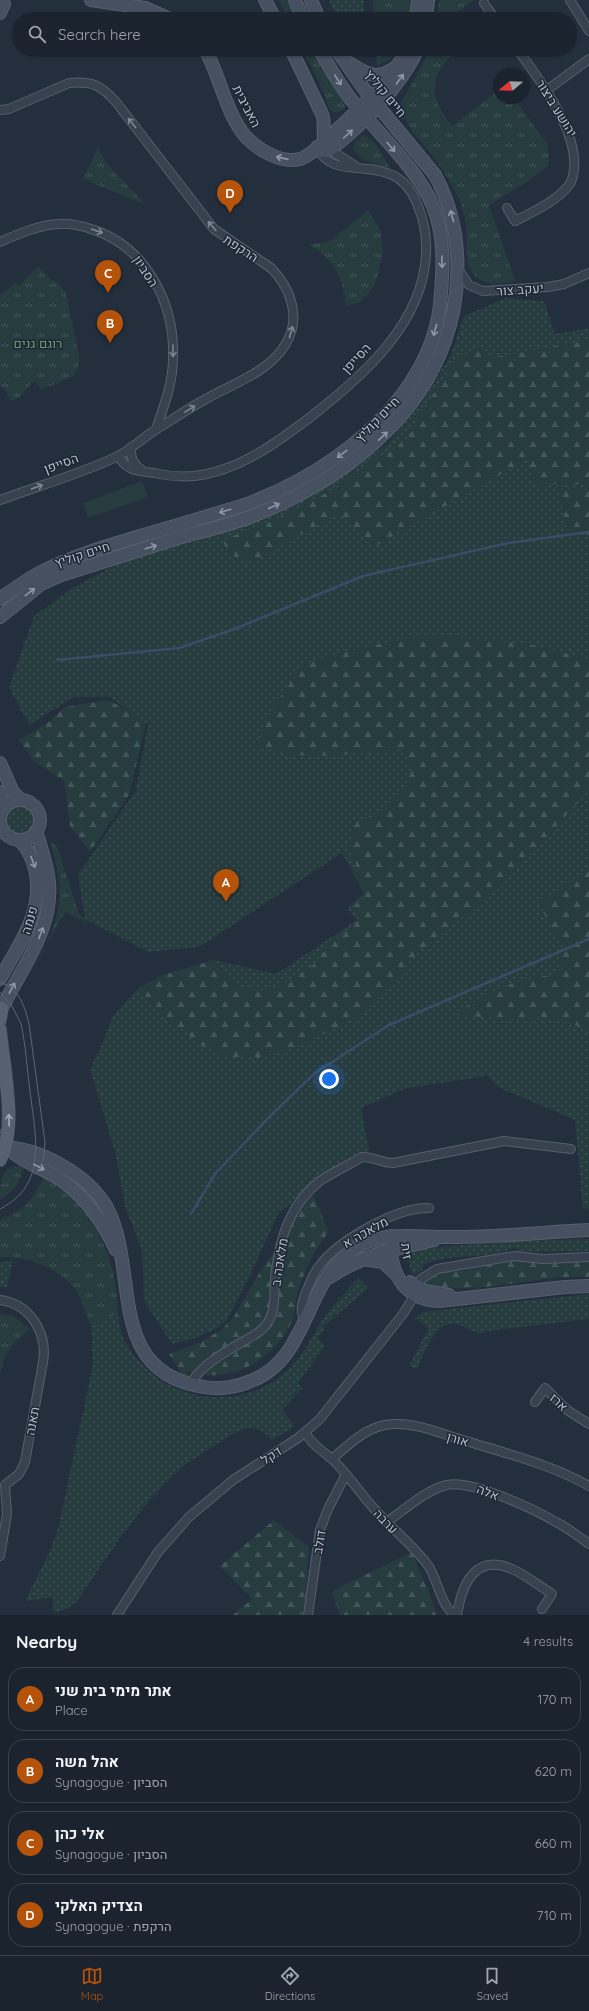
<!DOCTYPE html>
<meta charset="utf-8">
<style>
body{margin:0;font-family:Quicksand,Heebo,sans-serif;background:#242b36;color:#f1f3f6}
.compass{position:absolute;left:493px;top:68px;width:36px;height:36px;border-radius:50%;background:#1b232e;box-shadow:0 1px 3px #0004;rotate:251deg}
.you{position:absolute;left:329px;top:1079px;width:14px;height:14px;margin:-10px;border:3px solid #fff;border-radius:50%;background:#1a73e8;box-shadow:0 0 0 6px #1a73e833}
.badge{display:grid;place-items:center;width:26px;height:26px;border-radius:50%;background:#b45309;color:#fff;font-size:13px;font-weight:700}
.pin{position:absolute;translate:-50% -33px;filter:drop-shadow(0 1px 2px #0008)}
.pin::after{content:'';position:absolute;top:21px;width:14px;height:12px;background:inherit;clip-path:polygon(0 0,100% 0,50% 100%)}
.list{margin:0;padding:0;list-style:none}
h2{display:flex;justify-content:space-between;align-items:center;height:52px;margin:0;padding:0 16px;font-size:17px}
h2 small{font-size:13px;font-weight:400;color:#a0a4aa}
.list li{display:grid;grid-template-columns:26px 1fr auto;gap:12px;align-items:center;box-sizing:border-box;height:64px;margin:0 8px 8px;padding:0 8px;border:1px solid #39404a;border-radius:16px}
.list b{display:block;font-size:15px;white-space:nowrap}
.list p{margin:0;font-size:13px;white-space:nowrap;color:#a0a4aa}
.list em{font-size:13px;font-style:normal;color:#a0a4aa}
.icon{flex:none;width:22px;height:22px;fill:none;stroke:currentColor;stroke-width:2;stroke-linecap:round;stroke-linejoin:round}
.map{position:relative;flex:none;width:589px;height:1615px;overflow:hidden}
.search{position:absolute;background:#1b232e;box-shadow:0 1px 3px #0004;left:12px;right:12px;top:12px;height:44px;display:flex;align-items:center;gap:10px;box-sizing:border-box;padding:0 14px;border-radius:22px;color:#a0a4aa;font-size:15px}
.sheet{height:340px;background:#1b232e}
nav{display:flex;justify-content:space-around;align-items:center;box-sizing:border-box;height:56px;border-top:1px solid #39404a;background:#1b232e;font-size:11px;color:#a0a4aa}
nav a{display:grid;justify-items:center;gap:2px}
nav .on{color:#b45309}
.map>svg:first-child{display:block}
</style>
<div class="map">
<svg width="589" height="1615" viewBox="0 0 589 1615">
<defs>
<pattern id="grass-dots" width="8" height="8" patternUnits="userSpaceOnUse"><rect width="8" height="8" fill="#263c3f"/><path d="M2 2h.1M6 6h.1" fill="none" stroke="#435659" stroke-width="1.8" stroke-linecap="round"/></pattern>
<pattern id="forest-firs" width="22" height="20" patternUnits="userSpaceOnUse"><rect width="22" height="20" fill="#263c3f"/><path d="M5 1l3.5 6h-7zM16 11l3.5 6h-7z" fill="#435659"/></pattern>
<pattern id="park-tufts" width="24" height="20" patternUnits="userSpaceOnUse"><rect width="24" height="20" fill="#263c3f"/><path d="M3 7l-1-3M5 7V3M7 7l1-3M15 17l-1-3M17 17v-4M19 17l1-3" fill="none" stroke="#435659"/></pattern>
</defs>
<rect width="100%" height="100%" fill="#242f3e"/>
<path fill="url(#grass-dots)" d="M 329,0 L 364,0 L 365,19 L 337,19 Z
M 506,298 L 544,301 L 555,334 L 589,328 L 589,1208 L 583,1209 L 575,1120 L 498,1087 L 488,1076 L 407,1088 L 361,1108 L 369,1150 L 279,1212 L 252,1271 L 227,1320 L 217,1328 L 196,1338 L 172,1344 L 144,1301 L 142,1251 L 125,1206 L 116,1156 L 90,1069 L 99,1051 L 113,1016 L 139,988 L 160,976 L 214,960 L 276,974 L 357,920 L 347,908 L 364,893 L 342,853 L 199,947 L 148,952 L 85,919 L 78,875 L 136,790 L 148,724 L 110,697 L 74,697 L 29,725 L 9,687 L 34,616 L 73,588 L 120,562 L 289,503 L 332,483 L 387,444 L 422,402 L 451,355 L 464,316 Z
M4 820a16 16 0 1 1 32 0a16 16 0 1 1-32 0Z
M 589,1239 L 589,1251 L 518,1252 L 515,1248 C 505,1251 495,1254 485,1255 C 463,1258 444,1256 424,1264 L 422,1270 L 415,1275 L 411,1272 L 408,1258 L 411,1251 L 414,1249 L 517,1241 Z
M 13,1261 L 7,1287 L 0,1287 L 0,1262 Z
M 358,1278 L 368,1288 L 323,1327 L 324,1330 L 317,1338 L 325,1346 L 298,1383 L 303,1388 L 282,1410 L 295,1426 L 272,1440 C 253,1418 237,1431 217,1444 C 206,1451 194,1458 184,1466 C 140,1504 110,1553 77,1601 L 68,1608 L 54,1613 L 53,1597 L 25,1601 L 50,1551 L 59,1525 L 93,1365 L 91,1326 L 118,1314 C 119,1324 121,1335 126,1343 C 158,1400 236,1416 286,1372 C 304,1356 312,1334 326,1315 C 336,1302 347,1290 358,1278 Z
M 589,1294 L 589,1319 L 488,1331 L 480,1334 C 472,1331 464,1326 456,1324 C 434,1321 425,1353 417,1369 L 409,1366 L 429,1328 L 414,1318 L 423,1312 Z"/>
<path fill="url(#forest-firs)" d="M 589,340 L 589,485 L 558,483 L 537,489 L 528,459 L 375,546 L 353,526 L 347,518 L 336,515 L 255,560 L 246,562 L 229,554 L 222,540 L 268,523 L 330,491 L 394,446 L 407,440 L 418,417 L 455,361 L 478,347 L 486,350 L 490,358 Z
M 558,486 L 564,489 L 589,490 L 589,535 L 567,530 Z
M 453,637 L 528,644 L 589,659 L 589,790 L 499,889 L 419,951 L 367,1012 L 301,1045 L 260,1057 L 227,1057 L 202,1046 L 150,1003 L 139,988 L 160,976 L 214,960 L 243,989 L 267,990 L 288,981 L 313,965 L 325,949 L 359,919 L 351,909 L 368,891 L 352,874 L 358,869 C 346,847 348,847 356,823 C 385,809 399,801 412,770 L 405,752 L 395,749 L 377,753 L 358,752 L 337,756 L 289,755 L 256,746 L 273,707 L 304,664 L 333,655 L 406,638 Z
M 108,700 L 135,714 L 146,723 L 129,795 L 90,852 L 70,826 L 64,781 L 34,761 L 19,740 L 46,724 L 65,707 Z
M 589,866 L 589,1033 C 563,1013 537,1019 506,1019 C 490,1018 474,1016 457,1015 L 460,1010 C 495,990 516,977 557,975 L 561,953 L 564,949 L 538,903 L 578,876 Z
M 313,1194 L 329,1232 C 313,1251 303,1273 297,1297 C 295,1305 295,1314 292,1321 C 275,1360 229,1386 188,1371 L 191,1388 L 169,1354 L 201,1342 L 222,1329 L 233,1318 L 264,1265 L 286,1238 L 297,1213 Z
M 515,1259 L 589,1260 L 589,1277 C 535,1274 475,1299 422,1282 L 434,1273 L 461,1271 Z
M 274,1520 L 309,1547 L 306,1594 L 302,1615 L 233,1615 L 252,1599 L 220,1566 Z
M 412,1552 L 433,1603 L 436,1615 L 340,1615 L 332,1591 Z"/>
<path fill="url(#park-tufts)" d="M 279,0 L 292,0 L 300,19 L 288,19 Z
M 373,0 L 410,0 L 409,19 L 374,19 Z
M 440,0 L 474,0 L 451,17 L 452,19 L 436,19 Z
M 303,49 L 315,49 L 346,98 C 347,107 344,114 333,112 L 328,106 L 324,93 Z
M 376,49 L 398,49 L 390,59 L 377,65 Z
M 431,49 L 457,49 C 429,77 427,95 452,126 L 499,90 L 499,98 L 514,98 L 548,145 L 549,165 L 525,183 L 489,205 L 515,281 C 502,284 486,287 475,276 C 464,264 467,252 467,236 C 467,226 464,214 461,204 C 454,187 445,173 435,159 C 422,141 403,126 401,103 Z
M 362,136 C 375,136 384,158 390,168 C 374,164 362,163 353,148 L 356,142 Z
M 98,147 L 106,163 L 145,204 L 83,179 Z
M 368,210 L 381,231 L 383,254 L 375,285 L 361,302 L 346,306 C 343,278 334,259 309,245 L 330,241 Z
M 38,266 L 48,277 L 56,282 L 66,293 L 80,361 L 74,376 L 41,390 L 36,381 C 27,386 23,395 14,401 L 10,400 L 5,389 L 0,385 L 0,295 L 15,283 L 19,286 Z
M 51,841 L 57,847 L 79,914 L 90,925 L 65,912 L 35,965 C 52,933 64,912 58,874 C 57,864 51,849 51,841 Z
M 19,1166 L 25,1168 L 15,1188 L 0,1200 C 0,1185 0,1165 19,1166 Z
M 44,1177 C 94,1205 117,1258 118,1314 L 91,1326 C 86,1314 82,1300 75,1289 C 59,1267 26,1256 0,1257 L 0,1220 C 26,1208 30,1203 44,1177 Z
M 0,1314 L 13,1316 L 30,1329 C 11,1343 6,1351 0,1374 Z"/>
<path fill="#263c3f" d="M 142,481 L 148,497 L 88,518 L 83,503 Z"/>
<g fill="none" stroke-linecap="round" stroke-linejoin="round">
<path stroke="#394c67" stroke-width="2.5" d="M 57,660 L 179,648 L 232,630 L 363,576 L 508,543 L 589,532
M 191,1214 L 215,1174 L 269,1117 L 315,1073 L 389,1025 L 589,939"/>
<defs>
<path id="street" d="M 570,0 L 589,31
M 484,3 L 495,19
M 547,90 L 589,59
M 0,110 L 9,109 L 69,83 C 92,81 101,85 116,102 L 214,229 L 271,268 C 291,288 302,319 285,345 C 269,372 232,384 206,399 C 189,408 173,419 157,429 C 142,438 130,451 114,458 C 77,475 38,486 0,500
M 330,150 L 354,165
M 507,208 L 515,221 C 534,211 556,202 570,184 C 589,145 541,81 517,49
M 0,242 C 18,234 39,225 58,224 C 70,223 83,226 94,230 C 147,248 175,304 173,358 C 173,383 164,406 156,429
M 458,269 L 469,285 L 483,291 L 548,287 L 564,284 L 589,273
M 131,447 C 130,457 133,465 142,470
M 119,456 C 125,471 140,471 154,473 C 167,476 181,477 194,476 C 239,471 278,442 313,415 C 364,375 423,323 426,254 C 427,238 424,221 418,206 C 395,145 337,187 318,149
M 0,1300 C 30,1304 48,1333 43,1362 L 25,1462 L 19,1474 L 5,1485
M 305,1321 C 299,1311 302,1303 306,1292 C 310,1283 313,1273 320,1265 C 340,1240 396,1207 429,1208
M 190,1384 C 202,1365 223,1353 242,1342 C 251,1337 262,1332 268,1322 C 276,1311 274,1291 275,1278 C 279,1240 289,1205 320,1181 C 333,1172 349,1165 362,1157 C 372,1156 381,1163 393,1163 L 504,1141 L 571,1149
M 535,1402 L 545,1388 L 567,1410 L 589,1424
M 305,1432 C 311,1445 325,1452 335,1462 C 348,1475 358,1490 370,1504 C 387,1525 410,1542 427,1564 C 438,1578 441,1609 456,1615
M 332,1459 C 348,1445 364,1429 385,1425 C 412,1420 441,1434 466,1441 C 508,1454 550,1464 589,1486
M 387,1522 C 404,1510 427,1489 447,1485 C 470,1479 534,1509 556,1522 C 568,1528 578,1536 589,1544
M 0,1556 L 7,1514 L 5,1485
M 117,1615 L 158,1552 L 189,1517 L 233,1480 L 298,1438 L 319,1420 L 403,1314 L 414,1296 L 421,1279 L 437,1269 L 514,1256 L 543,1259 L 589,1257
M 308,1615 L 320,1530 L 328,1509 L 346,1474
M 457,1615 C 462,1584 475,1553 512,1569 C 526,1575 539,1586 552,1594 L 542,1609"/>
<path id="secondary" d="M 91,0 L 145,8 L 170,19
M 265,0 L 275,19
M 295,0 L 303,19
M 311,0 L 319,19
M 0,13 L 4,4
M 416,19 L 418,0
M 426,19 L 428,0
M 205,49 C 220,76 226,114 246,137 C 259,150 281,164 300,159 C 312,155 321,144 329,137 C 359,110 388,83 408,49
M 291,49 L 322,114 C 326,124 321,136 326,146
M 346,61 C 362,71 375,82 393,69
M 317,147 L 322,151 L 328,151 C 362,126 400,87 418,49
M 0,599 C 15,588 30,577 47,569 C 97,546 153,533 205,517 C 220,512 236,508 250,503 C 306,481 355,450 394,405 C 417,377 436,342 440,305 C 443,271 446,237 432,204 C 417,169 378,133 354,103 C 340,87 330,67 319,49
M 0,617 L 41,584 L 61,575 C 100,563 139,550 178,538 C 203,531 230,525 255,515 C 310,493 360,462 400,417 C 426,387 445,351 453,312 C 462,264 458,218 435,175 L 364,89 L 336,49
M 0,763 L 13,792 L 21,800
M 0,792 L 5,808
M0 820a20 20 0 1 1 40 0a20 20 0 1 1-40 0Z
M 0,979 C 19,944 45,911 35,869 C 32,858 27,847 19,840
M 2,1008 C 22,967 53,930 49,882 C 47,864 41,848 36,831
M 0,1136 C 12,1161 42,1166 64,1182 C 87,1199 104,1224 116,1250
M 0,1147 C 22,1147 42,1154 61,1165 C 79,1175 95,1188 106,1206 C 141,1269 103,1372 204,1387 C 219,1390 237,1387 251,1381 C 309,1359 304,1283 352,1250 C 381,1230 415,1237 447,1237 C 494,1238 542,1232 589,1230
M 391,1236 C 388,1269 402,1300 439,1301 L 565,1287 L 589,1286
M 363,1259 L 383,1262 L 397,1275
M 330,1277 C 364,1254 395,1249 434,1240
M 410,1282 L 425,1291 L 449,1295"/>
<path id="primary" d="M 0,1020 L 2,1008
M 0,1029 C 3,1065 18,1128 0,1160"/>
</defs>
<use href="#street" stroke="#565f6c" stroke-width="10"/>
<use href="#secondary" stroke="#565f6c" stroke-width="14"/>
<use href="#primary" stroke="#414a57" stroke-width="14"/>
<use href="#street" stroke="#38414e" stroke-width="8"/>
<use href="#secondary" stroke="#465061" stroke-width="12"/>
<use href="#primary" stroke="#56606e" stroke-width="13"/>
<path stroke="#5a6575" stroke-width="1" d="M 0,982 C 19,989 25,1006 29,1024 L 45,1142 L 43,1161 L 35,1174
M 0,992 L 12,1006 L 21,1024 C 26,1046 27,1069 30,1091 C 35,1136 49,1184 0,1209"/>
</g>
<defs><path id="oneway-shaft" d="M-6 0H5M1.5-3L5.5 0L1.5 3" fill="none" stroke-width="1.6" stroke-linecap="round" stroke-linejoin="round"/></defs>
<g stroke="#8e96a5">
<use href="#oneway-shaft" transform="translate(400 79) rotate(-53)"/>
<use href="#oneway-shaft" transform="translate(338 80) rotate(57)"/>
<use href="#oneway-shaft" transform="translate(348 134) rotate(-42)"/>
<use href="#oneway-shaft" transform="translate(391 147) rotate(49)"/>
<use href="#oneway-shaft" transform="translate(282 158) rotate(-167)"/>
<use href="#oneway-shaft" transform="translate(452 216) rotate(-105)"/>
<use href="#oneway-shaft" transform="translate(442 262) rotate(89)"/>
<use href="#oneway-shaft" transform="translate(435 330) rotate(105)"/>
<use href="#oneway-shaft" transform="translate(383 436) rotate(-43)"/>
<use href="#oneway-shaft" transform="translate(342 454) rotate(143)"/>
<use href="#oneway-shaft" transform="translate(274 506) rotate(-24)"/>
<use href="#oneway-shaft" transform="translate(225 511) rotate(163)"/>
<use href="#oneway-shaft" transform="translate(151 547) rotate(-17)"/>
<use href="#oneway-shaft" transform="translate(30 592) rotate(-37)"/>
<use href="#oneway-shaft" transform="translate(33 862) rotate(70)"/>
<use href="#oneway-shaft" transform="translate(41 933) rotate(-69)"/>
<use href="#oneway-shaft" transform="translate(12 988) rotate(-62)"/>
<use href="#oneway-shaft" transform="translate(39 1167) rotate(27)"/>
</g>
<g stroke="#7c8592">
<use href="#oneway-shaft" transform="translate(132 123) rotate(-128)"/>
<use href="#oneway-shaft" transform="translate(212 226) rotate(-130)"/>
<use href="#oneway-shaft" transform="translate(97 231) rotate(19)"/>
<use href="#oneway-shaft" transform="translate(291 332) rotate(-74)"/>
<use href="#oneway-shaft" transform="translate(173 351) rotate(89)"/>
<use href="#oneway-shaft" transform="translate(190 409) rotate(-32)"/>
<use href="#oneway-shaft" transform="translate(37 487) rotate(-20)"/>
</g>
<use stroke="#a1aab7" href="#oneway-shaft" transform="translate(9 1120) rotate(-92)"/>
<g text-anchor="middle" dominant-baseline="central" stroke-width="3" stroke-linejoin="round" paint-order="stroke">
<g font-size="13" fill="#b4bcc9" stroke="#1d2633">
<text transform="translate(386 93) rotate(51)">חיים קוליץ</text>
<text transform="translate(247 106) rotate(63)">האביבית</text>
<text transform="translate(557 108) rotate(58)">יהושע ביצור</text>
<text transform="translate(241 248) rotate(33)">הרקפת</text>
<text transform="translate(146 271) rotate(57)">הסביון</text>
<text transform="translate(520 289) rotate(-4)">יעקב צור</text>
<text transform="translate(356 358) rotate(-47)">הסייפן</text>
<text transform="translate(377 419) rotate(-46)">חיים קוליץ</text>
<text transform="translate(61 463) rotate(-20)">הסייפן</text>
<text transform="translate(82 554) rotate(-18)">חיים קוליץ</text>
<text transform="translate(29 920) rotate(-74)">פנמה</text>
<text transform="translate(365 1232) rotate(-29)">מלאכה א</text>
<text transform="translate(407 1251) rotate(82)">זית</text>
<text transform="translate(279 1262) rotate(-81)">מלאכה ב</text>
<text transform="translate(559 1402) rotate(44)">ארז</text>
<text transform="translate(32 1421) rotate(-79)">תאנה</text>
<text transform="translate(458 1439) rotate(17)">אורן</text>
<text transform="translate(271 1455) rotate(-32)">דקל</text>
<text transform="translate(488 1492) rotate(21)">אלה</text>
<text transform="translate(386 1521) rotate(46)">ערבה</text>
<text transform="translate(319 1542) rotate(-80)">דולב</text>
</g>
<g font-size="13" fill="#6b9a76" stroke="#1d2633">
<text x="38" y="343">רוגם גנים</text>
</g>
</g>
</svg>
<svg class="compass" viewBox="-18 -18 36 36"><path d="M0-13l5 13h-10z" fill="#e53935"/><path d="M0 13l5-13h-10z" fill="#a0a4aa"/></svg>
<div class="you"></div>
<div class="pin badge" style="left:226px;top:902px">A</div>
<div class="pin badge" style="left:110px;top:343px">B</div>
<div class="pin badge" style="left:108px;top:293px">C</div>
<div class="pin badge" style="left:230px;top:213px">D</div>
<div class="search"><svg class="icon" aria-label="search" viewBox="0 0 24 24"><circle cx="10" cy="10" r="6"/><path d="M15 15l6 6"/></svg>Search here</div>
</div>
<section class="sheet">
<h2>Nearby<small>4 results</small></h2>
<ul class="list">
<li><span class="badge">A</span><div><b>אתר מימי בית שני</b><p>Place</p></div><em>170 m</em></li>
<li><span class="badge">B</span><div><b>אהל משה</b><p>Synagogue · הסביון</p></div><em>620 m</em></li>
<li><span class="badge">C</span><div><b>אלי כהן</b><p>Synagogue · הסביון</p></div><em>660 m</em></li>
<li><span class="badge">D</span><div><b>הצדיק האלקי</b><p>Synagogue · הרקפת</p></div><em>710 m</em></li>
</ul>
</section>
<nav>
<a class="on"><svg class="icon" aria-label="map" viewBox="0 0 24 24"><path d="M3 6l6-2 6 2 6-2v14l-6 2-6-2-6 2zM9 4v14M15 6v14"/></svg>Map</a>
<a><svg class="icon" aria-label="directions" viewBox="0 0 24 24"><path d="M12 3l9 9-9 9-9-9zM9 14v-3h6M13 9l2 2-2 2"/></svg>Directions</a>
<a><svg class="icon" aria-label="saved" viewBox="0 0 24 24"><path d="M7 4h10v16l-5-4-5 4z"/></svg>Saved</a>
</nav>
